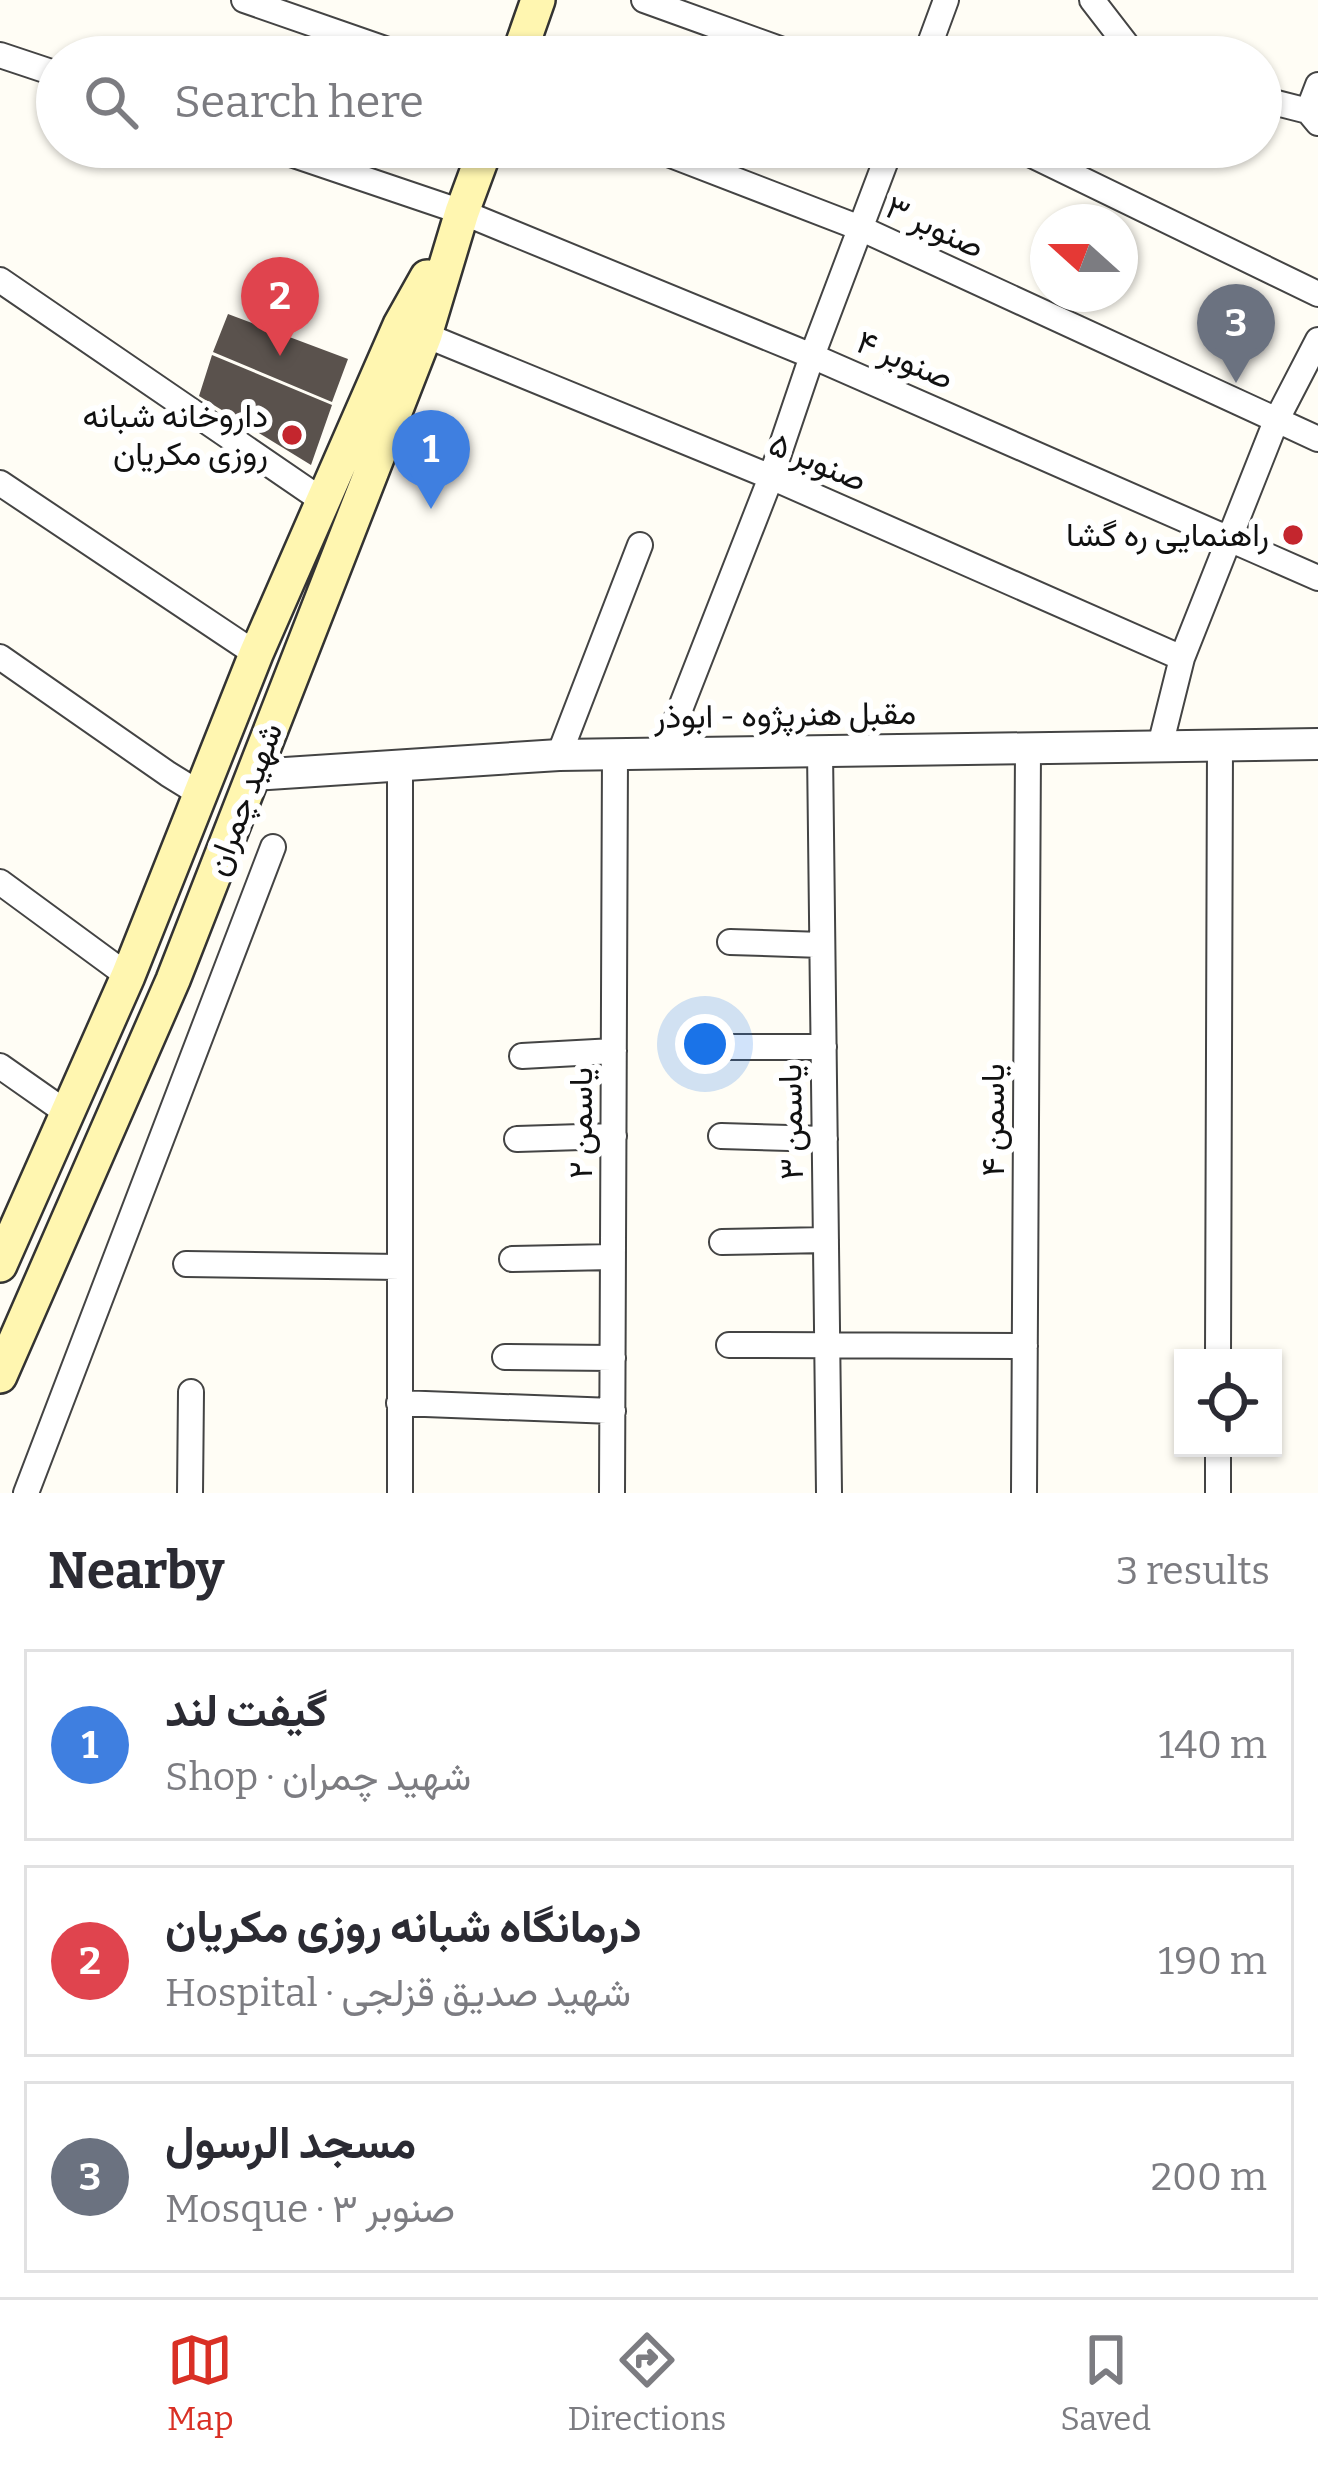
<!DOCTYPE html>
<meta charset="utf-8">
<style>
body{margin:0;font-family:Bitter,Vazirmatn,serif;background:#f7f7f7;color:#2b2b33}
.controls{position:absolute;right:36px;bottom:36px;display:grid;overflow:hidden;border-radius:0px;box-shadow:0 3px 9px #0004}
.controls button{width:108px;height:108px;display:grid;place-items:center;padding:0;border:0;border-bottom:3px solid #e1e1e2;background:#fff;color:#2b2b33;font:60px sans-serif}
.compass{position:absolute;left:1030px;top:204px;width:108px;height:108px;border-radius:50%;background:#fff;box-shadow:0 3px 9px #0004;rotate:291deg}
.you{position:absolute;left:705px;top:1044px;width:42px;height:42px;margin:-30px;border:9px solid #fff;border-radius:50%;background:#1a73e8;box-shadow:0 0 0 18px #1a73e833}
.badge{display:grid;place-items:center;width:78px;height:78px;border-radius:50%;background:#d93025;color:#fff;font-size:39px;font-weight:700}
.pin{position:absolute;translate:-50% -99px;filter:drop-shadow(0 3px 6px #0008)}
.pin::after{content:'';position:absolute;top:63px;width:42px;height:36px;background:inherit;clip-path:polygon(0 0,100% 0,50% 100%)}
.list{margin:0;padding:0;list-style:none}
h2{display:flex;justify-content:space-between;align-items:center;height:156px;margin:0;padding:0 48px;font-size:51px}
h2 small{font-size:39px;font-weight:400;color:#7c7c81}
.list li{display:grid;grid-template-columns:78px 1fr auto;gap:36px;align-items:center;box-sizing:border-box;height:192px;margin:0 24px 24px;padding:0 24px;border:3px solid #e1e1e2;border-radius:0px}
.list b{display:block;font-size:45px;white-space:nowrap}
.list p{margin:0;font-size:39px;white-space:nowrap;color:#7c7c81}
.list em{font-size:39px;font-style:normal;color:#7c7c81}
.icon{flex:none;width:66px;height:66px;fill:none;stroke:currentColor;stroke-width:2;stroke-linecap:round;stroke-linejoin:round}
.map{position:relative;flex:none;width:1318px;height:1493px;overflow:hidden}
.search{position:absolute;background:#fff;box-shadow:0 3px 9px #0004;left:36px;right:36px;top:36px;height:132px;display:flex;align-items:center;gap:30px;box-sizing:border-box;padding:0 42px;border-radius:66px;color:#7c7c81;font-size:45px}
.sheet{height:804px;background:#fff}
nav{display:flex;justify-content:space-around;align-items:center;box-sizing:border-box;height:168px;border-top:3px solid #e1e1e2;background:#fff;font-size:33px;color:#7c7c81}
nav a{display:grid;justify-items:center;gap:6px}
nav .on{color:#d93025}
.map>svg:first-child{display:block}
</style>
<div class="map">
<svg width="1318" height="1493" viewBox="0 0 1318 1493">
<rect width="100%" height="100%" fill="#fffdf5"/>
<path fill="#5a524d" d="M 228,314 L 348,359 L 332,402 L 213,352 Z
M 212,355 L 332,405 L 311,465 L 199,396 Z"/>
<g fill="none" stroke-linecap="round" stroke-linejoin="round">
<defs>
<path id="minor" d="M 244,0 L 408,57
M 644,0 L 802,57
M 1092,0 L 1133,53 L 1142,57
M 0,55 L 57,74
M 925,57 L 946,0
M 1261,99 L 1308,111 L 1318,123
M 1308,111 L 1318,85
M 270,147 L 462,212 L 812,356 L 1318,578
M 650,147 L 860,228 L 1318,439
M 1015,147 L 1318,294
M 0,280 L 323,501
M 425,335 L 771,477 L 1182,658
M 0,483 L 256,654
M 0,657 L 168,774 L 202,795
M 1160,746 L 1182,658 L 1276,421 L 1318,340
M 820,751 L 829,1493
M 663,753 L 771,477 L 812,356 L 891,147
M 559,755 L 640,545
M 400,767 L 400,1493
M 0,882 L 128,976
M 730,942 L 822,945
M 718,1047 L 824,1047
M 522,1056 L 614,1051
M 0,1066 L 67,1113
M 721,1136 L 825,1139
M 517,1139 L 614,1136
M 722,1242 L 826,1240
M 512,1259 L 613,1257
M 186,1264 L 400,1267
M 729,1345 L 1025,1346
M 505,1357 L 613,1358
M 1218,1358 L 1220,746
M 399,1403 L 613,1411
M 26,1493 L 273,847
M 190,1493 L 191,1392
M 612,1493 L 615,754
M 1024,1493 L 1028,748
M 1218,1493 L 1218,1448"/>
<path id="tertiary" d="M 253,775 L 559,755 L 1318,744"/>
<path id="secondary" d="M 518,57 L 538,0
M 0,1265 L 128,976 L 256,654 L 400,325 L 427,277
M 0,1376 L 173,980 L 425,335 L 462,212 L 486,147"/>
</defs>
<use href="#minor" stroke="#444" stroke-width="28"/>
<use href="#tertiary" stroke="#444" stroke-width="34"/>
<use href="#secondary" stroke="#333" stroke-width="38"/>
<use href="#minor" stroke="#fff" stroke-width="24"/>
<use href="#tertiary" stroke="#fff" stroke-width="30"/>
<use href="#secondary" stroke="#fff6b0" stroke-width="33"/>
</g>
<g fill="#c4262e" stroke="#fff" stroke-width="4.5">
<circle cx="292" cy="435" r="12"/>
<circle cx="1293" cy="535" r="12"/>
</g>
<g text-anchor="middle" dominant-baseline="central" stroke-width="12" stroke-linejoin="round" paint-order="stroke">
<g font-size="33" fill="#111" stroke="#fff">
<text transform="translate(935 227) rotate(25)">صنوبر ۳</text>
<text transform="translate(905 360) rotate(23)">صنوبر ۴</text>
<text transform="translate(818 462) rotate(23)">صنوبر ۵</text>
<text transform="translate(785 715) rotate(-1)">مقبل هنرپژوه - ابوذر</text>
<text transform="translate(244 799) rotate(-69)">شهید چمران</text>
<text transform="translate(993 1120) rotate(-90)">یاسمن ۴</text>
<text transform="translate(791 1122) rotate(-91)">یاسمن ۳</text>
<text transform="translate(581 1123) rotate(-90)">یاسمن ۲</text>
</g>
<g font-size="33" fill="#111" stroke="#fff" text-anchor="end">
<text x="268" y="416">داروخانه شبانه<tspan x="268" dy="38">روزی مکریان</tspan></text>
<text x="1269" y="535">راهنمایی ره گشا</text>
</g>
</g>
</svg>
<div class="controls">
<button><svg class="icon" aria-label="locate" viewBox="0 0 24 24"><circle cx="12" cy="12" r="6"/><path d="M12 2v4M12 18v4M2 12h4M18 12h4"/></svg></button>
</div>
<svg class="compass" viewBox="-18 -18 36 36"><path d="M0-13l5 13h-10z" fill="#e53935"/><path d="M0 13l5-13h-10z" fill="#7c7c81"/></svg>
<div class="you"></div>
<div class="pin badge" style="left:431px;top:509px;background:#3f7fe0">1</div>
<div class="pin badge" style="left:280px;top:356px;background:#e0444e">2</div>
<div class="pin badge" style="left:1236px;top:383px;background:#6b7280">3</div>
<div class="search"><svg class="icon" aria-label="search" viewBox="0 0 24 24"><circle cx="10" cy="10" r="6"/><path d="M15 15l6 6"/></svg>Search here</div>
</div>
<section class="sheet">
<h2>Nearby<small>3 results</small></h2>
<ul class="list">
<li><span class="badge" style="background:#3f7fe0">1</span><div><b>گیفت لند</b><p>Shop · شهید چمران</p></div><em>140 m</em></li>
<li><span class="badge" style="background:#e0444e">2</span><div><b>درمانگاه شبانه روزی مکریان</b><p>Hospital · شهید صدیق قزلجی</p></div><em>190 m</em></li>
<li><span class="badge" style="background:#6b7280">3</span><div><b>مسجد الرسول</b><p>Mosque · صنوبر ۳</p></div><em>200 m</em></li>
</ul>
</section>
<nav>
<a class="on"><svg class="icon" aria-label="map" viewBox="0 0 24 24"><path d="M3 6l6-2 6 2 6-2v14l-6 2-6-2-6 2zM9 4v14M15 6v14"/></svg>Map</a>
<a><svg class="icon" aria-label="directions" viewBox="0 0 24 24"><path d="M12 3l9 9-9 9-9-9zM9 14v-3h6M13 9l2 2-2 2"/></svg>Directions</a>
<a><svg class="icon" aria-label="saved" viewBox="0 0 24 24"><path d="M7 4h10v16l-5-4-5 4z"/></svg>Saved</a>
</nav>
